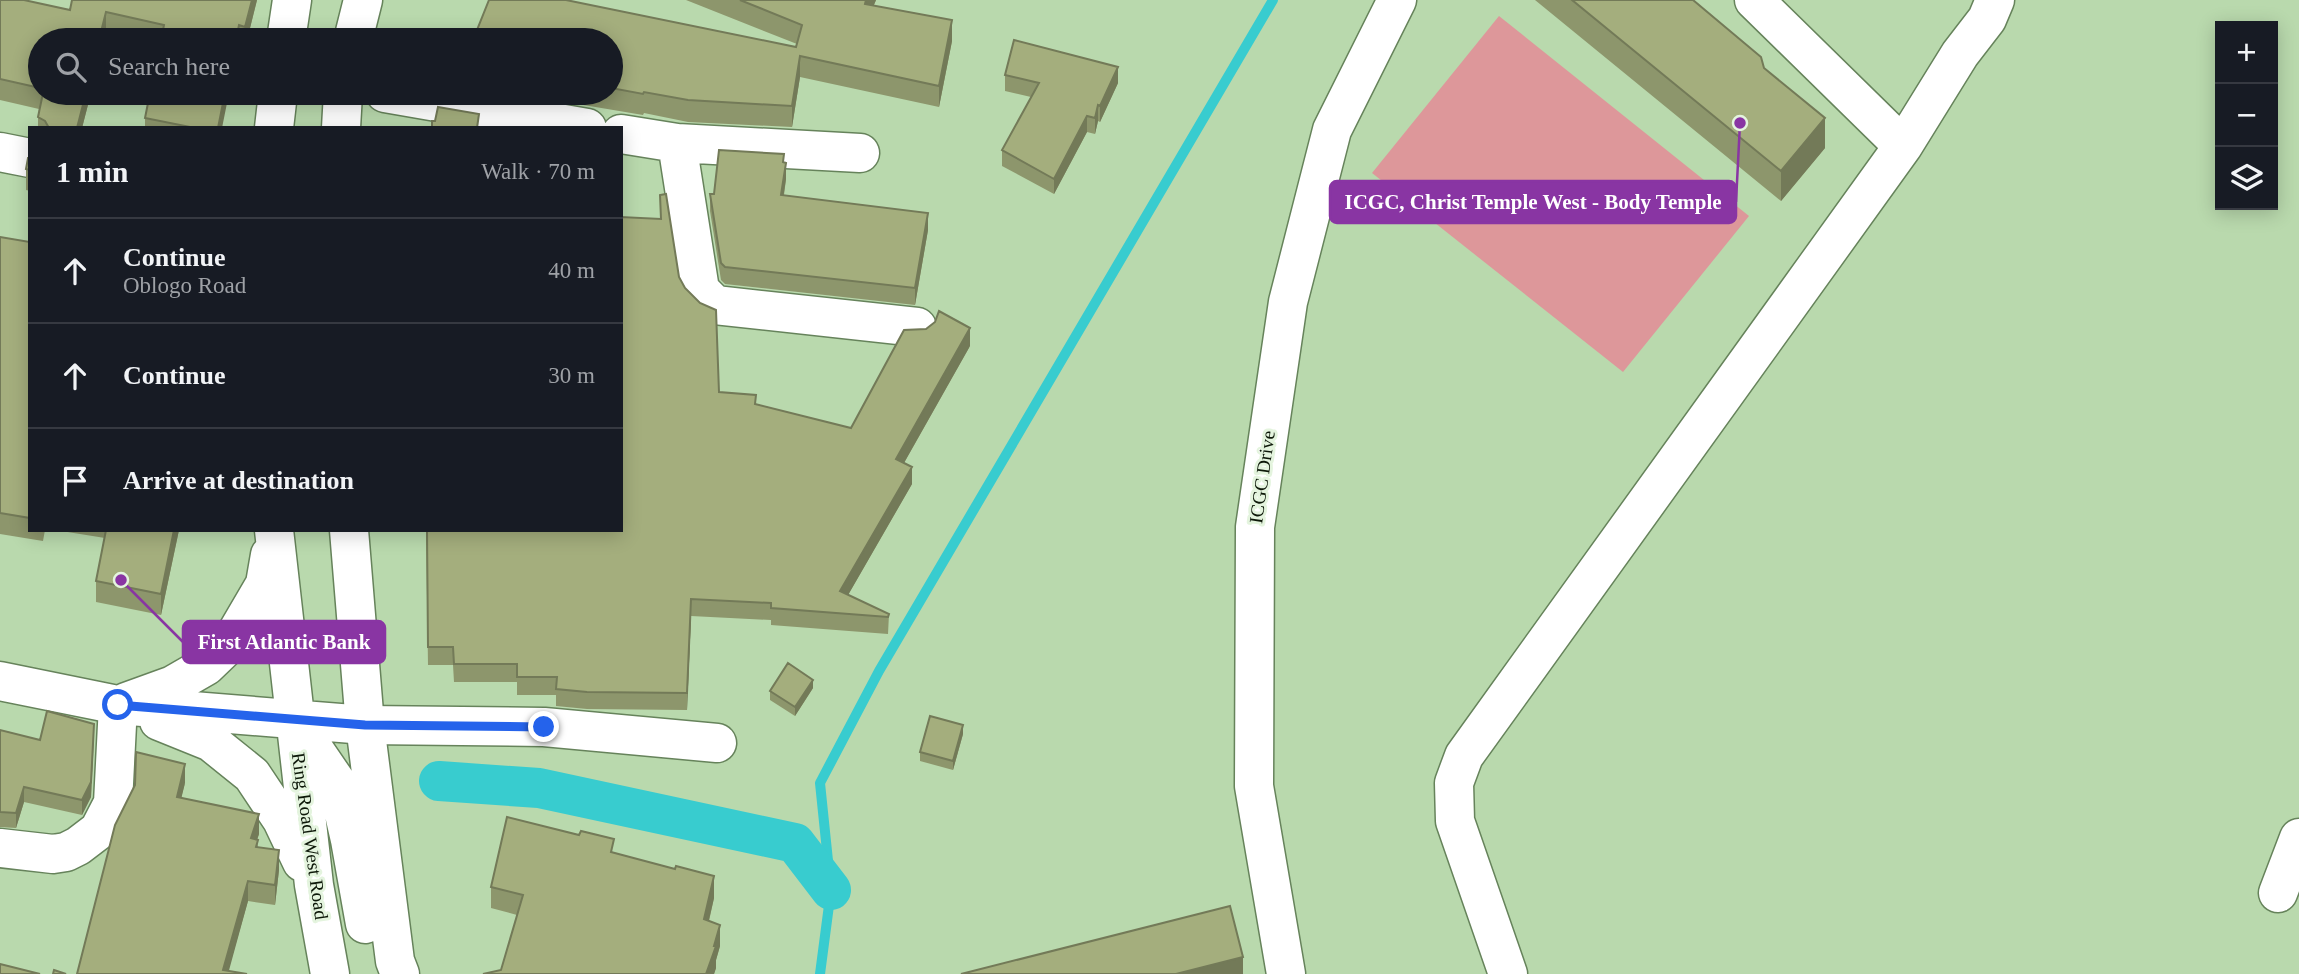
<!DOCTYPE html>
<meta charset="utf-8">
<style>
body{margin:0;font-family:Georgia,serif;background:#20242c;color:#f1f3f6}
.controls{position:absolute;right:21px;top:21px;display:grid;overflow:hidden;border-radius:0px;box-shadow:0 4px 18px #0003}
.controls button{width:63px;height:63px;display:grid;place-items:center;padding:0;border:0;border-bottom:2px solid #363941;background:#171b24;color:#f1f3f6;font:35px sans-serif}
.stop{position:absolute;width:21px;height:21px;margin:-16px;border:5px solid #2563eb;border-radius:50%;background:#fff}
.stop.end{background:#2563eb;border-color:#fff;box-shadow:0 2px 7px #0008}
.list{margin:0;padding:0;list-style:none}
h2{display:flex;justify-content:space-between;align-items:center;height:91px;margin:0;padding:0 28px;font-size:30px}
h2 small{font-size:23px;font-weight:400;color:#9ea1a6}
.list li{display:grid;grid-template-columns:46px 1fr auto;gap:21px;align-items:center;box-sizing:border-box;height:105px;padding:0 28px;border-top:2px solid #363941}
.list b{display:block;font-size:26px;white-space:nowrap}
.list p{margin:0;font-size:23px;white-space:nowrap;color:#9ea1a6}
.list em{font-size:23px;font-style:normal;color:#9ea1a6}
.icon{flex:none;width:38px;height:38px;fill:none;stroke:currentColor;stroke-width:2;stroke-linecap:round;stroke-linejoin:round}
.map{position:relative;flex:none;width:2299px;height:974px;overflow:hidden}
.search{position:absolute;background:#171b24;box-shadow:0 4px 18px #0003;left:28px;top:28px;width:595px;height:77px;display:flex;align-items:center;gap:18px;box-sizing:border-box;padding:0 24px;border-radius:38px;color:#9ea1a6;font-size:26px}
.panel{position:absolute;background:#171b24;box-shadow:0 4px 18px #0003;left:28px;top:126px;width:595px;height:406px;border-radius:0px}
.map>svg:first-child{display:block}
</style>
<div class="map">
<svg width="2299" height="974" viewBox="0 0 2299 974">
<rect width="100%" height="100%" fill="#b9d9ad"/>
<path fill="#dd979a" d="M 1499,16 L 1749,216 L 1623,372 L 1372,173 Z"/>
<g fill="none" stroke-linecap="round" stroke-linejoin="round">
<path stroke="#38cccf" stroke-width="10" d="M 820,974 L 831,890 L 820,783 L 879,671 L 1273,0"/>
<path stroke="#38cccf" stroke-width="40" d="M 439,781 L 539,788 L 795,843 L 831,890"/>
<defs>
<path id="minor" d="M 1754,0 L 1903,146
M 385,93 L 587,128
M 621,134 L 677,143 L 860,153
M 677,143 L 700,290 L 715,305 L 917,327
M 0,152 L 30,158
M 365,725 L 544,727 L 717,743
M 0,848 L 53,854 L 66,852 L 78,846 L 99,830 L 113,803 L 118,705
M 2278,893 L 2299,838
M 1286,974 L 1254,786 L 1255,527 L 1288,302 L 1332,130 L 1397,0
M 1508,974 L 1455,821 L 1454,783 L 1464,756 L 1903,146 L 1960,54 L 1987,19 L 1995,0"/>
<path id="major" d="M 286,40 L 292,0
M 353,40 L 363,0
M 274,128 L 278,93
M 341,128 L 343,93
M 274,530 L 314,885 L 330,974
M 349,530 L 365,725 L 395,961 L 400,974
M 0,681 L 118,705 L 365,725
M 126,702 L 173,685 L 206,666 L 231,642 L 265,584 L 270,555
M 159,721 L 211,742 L 252,775 L 282,820 L 302,862
M 298,726 L 337,783 L 350,840 L 365,924"/>
</defs>
<use href="#minor" stroke="#66835b" stroke-width="41"/>
<use href="#major" stroke="#66835b" stroke-width="41"/>
<use href="#minor" stroke="#fff" stroke-width="38"/>
<use href="#major" stroke="#fff" stroke-width="38"/>
</g>
<path fill="#8d966c" d="M 0,0 L 70,10 L 257,0 L 247,40 L 136,40 L 106,33 L 104,40 L 40,40 L 40,93 L 91,93 L 82,128 L 38,128 L 38,117 L 39,109 L 0,100 Z
M 686,0 L 876,0 L 874,5 L 952,41 L 939,107 L 800,77 L 792,127 L 688,122 L 644,113 L 643,115 L 512,93 L 611,93 L 611,40 L 796,47 L 797,44 Z
M 1535,0 L 1693,0 L 1764,68 L 1825,148 L 1781,201 Z
M 1005,75 L 1118,83 L 1100,122 L 1098,121 L 1095,134 L 1087,132 L 1054,194 L 1002,166 L 1002,150 L 1031,97 L 1005,91 Z
M 145,118 L 222,128 L 145,128 Z
M 30,158 L 30,191 L 26,190 L 26,169 Z
M 784,163 L 786,179 L 784,195 L 928,230 L 915,305 L 725,284 L 721,280 L 710,211 L 710,194 L 714,194 Z
M 660,195 L 679,277 L 719,392 L 756,404 L 851,428 L 970,346 L 904,463 L 912,484 L 848,595 L 889,614 L 888,634 L 771,625 L 771,620 L 691,616 L 687,710 L 587,709 L 556,706 L 556,695 L 517,695 L 517,682 L 454,682 L 453,665 L 428,665 L 426,530 L 660,219 Z
M 0,237 L 30,242 L 30,530 L 45,530 L 43,541 L 0,534 Z
M 55,530 L 179,530 L 161,615 L 96,602 L 96,581 L 105,538 Z
M 813,688 L 795,716 L 770,700 L 770,691 Z
M 0,730 L 40,740 L 94,739 L 91,797 L 82,815 L 24,802 L 16,828 L 0,827 Z
M 963,734 L 953,770 L 920,761 L 920,752 Z
M 185,783 L 181,798 L 259,834 L 257,840 L 258,847 L 279,870 L 275,905 L 248,901 L 228,971 L 77,974 Z
M 614,853 L 714,898 L 709,921 L 720,946 L 716,960 L 716,968 L 714,974 L 483,974 L 501,970 L 517,915 L 491,908 L 491,887 Z"/>
<path fill="#737a58" d="M 252,0 L 257,0 L 247,40 L 245,40 L 245,27 Z
M 866,0 L 876,0 L 865,25 L 865,4 Z
M 106,12 L 106,33 L 104,40 L 99,40 Z
M 952,20 L 952,41 L 939,107 L 939,86 Z
M 239,25 L 239,40 L 236,40 Z
M 800,56 L 800,77 L 792,127 L 792,106 Z
M 1118,67 L 1118,83 L 1100,122 L 1100,106 Z
M 86,93 L 91,93 L 82,128 L 77,128 Z
M 225,93 L 229,93 L 222,128 L 218,128 Z
M 1098,105 L 1098,121 L 1095,134 L 1095,118 Z
M 1087,116 L 1087,132 L 1054,194 L 1054,179 Z
M 1825,118 L 1825,148 L 1781,201 L 1781,171 Z
M 786,163 L 786,179 L 781,212 L 781,195 Z
M 928,213 L 928,230 L 915,305 L 915,288 Z
M 970,328 L 970,346 L 896,477 L 896,459 Z
M 912,467 L 912,484 L 840,609 L 840,591 Z
M 174,530 L 179,530 L 161,615 L 161,594 Z
M 691,599 L 691,616 L 687,710 L 687,693 Z
M 813,680 L 813,688 L 795,716 L 795,707 Z
M 94,724 L 91,797 L 82,815 L 82,800 Z
M 963,725 L 963,734 L 953,770 L 953,761 Z
M 185,764 L 185,783 L 177,816 L 177,797 Z
M 24,787 L 24,802 L 16,828 L 16,813 Z
M 259,814 L 259,834 L 251,857 L 251,838 Z
M 279,850 L 279,870 L 275,905 L 275,885 Z
M 714,876 L 714,898 L 704,941 L 704,919 Z
M 248,881 L 248,901 L 228,974 L 223,970 Z
M 720,925 L 720,946 L 716,960 L 716,968 L 714,974 L 706,974 Z
M 1243,957 L 1243,974 L 1176,974 Z"/>
<path fill="#a4ae7d" stroke="#737a58" stroke-width="2" d="M 0,0 L 24,0 L 70,10 L 72,0 L 252,0 L 245,27 L 239,25 L 236,40 L 161,40 L 164,25 L 106,12 L 99,40 L 40,40 L 40,88 L 0,79 Z
M 489,0 L 566,0 L 796,47 L 802,25 L 740,0 L 866,0 L 865,4 L 952,20 L 939,86 L 800,56 L 792,106 L 688,100 L 644,92 L 643,94 L 611,88 L 611,40 L 473,40 Z
M 1572,0 L 1693,0 L 1761,57 L 1764,68 L 1825,118 L 1781,171 Z
M 1014,40 L 1118,67 L 1100,106 L 1098,105 L 1095,118 L 1087,116 L 1054,179 L 1002,150 L 1039,83 L 1005,75 Z
M 43,93 L 86,93 L 77,128 L 49,128 L 45,121 L 38,117 Z
M 150,93 L 225,93 L 218,128 L 195,128 L 145,118 Z
M 438,107 L 479,114 L 477,128 L 432,128 L 432,121 L 435,121 Z
M 719,150 L 784,154 L 783,162 L 786,163 L 781,195 L 928,213 L 915,288 L 725,267 L 721,263 L 710,194 L 714,194 Z
M 28,158 L 30,158 L 30,170 L 26,169 Z
M 666,194 L 679,277 L 685,288 L 700,303 L 716,310 L 719,392 L 756,395 L 755,404 L 851,428 L 904,330 L 926,329 L 935,322 L 939,311 L 970,328 L 896,459 L 912,467 L 840,591 L 889,614 L 888,617 L 771,608 L 771,603 L 691,599 L 687,693 L 587,692 L 556,689 L 557,677 L 517,677 L 517,664 L 454,664 L 453,647 L 428,647 L 427,530 L 621,530 L 621,217 L 661,219 L 660,195 Z
M 0,237 L 30,242 L 30,518 L 0,513 Z
M 106,530 L 174,530 L 161,594 L 96,581 Z
M 788,663 L 813,680 L 795,707 L 770,691 Z
M 47,711 L 94,724 L 91,782 L 82,800 L 24,787 L 16,813 L 0,812 L 0,730 L 40,740 Z
M 930,716 L 963,725 L 953,761 L 920,752 Z
M 136,752 L 185,764 L 177,797 L 259,814 L 251,838 L 258,840 L 256,847 L 279,850 L 275,885 L 248,881 L 223,970 L 247,974 L 77,974 L 115,825 L 135,785 Z
M 507,817 L 579,835 L 581,831 L 614,839 L 611,852 L 675,869 L 676,866 L 714,876 L 704,919 L 720,925 L 714,946 L 716,946 L 706,974 L 483,974 L 501,970 L 523,895 L 491,887 Z
M 1230,906 L 1243,957 L 1176,974 L 961,974 Z
M 0,964 L 40,974 L 0,974 Z
M 54,970 L 66,974 L 53,974 Z"/>
<g fill="none" stroke-linecap="round" stroke-linejoin="round">
<path stroke="#2563eb" stroke-width="9" d="M 118,705 L 365,725 L 544,727"/>
</g>
<g text-anchor="middle" dominant-baseline="central" stroke-width="6" stroke-linejoin="round" paint-order="stroke">
<g font-size="19" fill="#0d1809" stroke="#e4f4de">
<text transform="translate(1262 477) rotate(-82)">ICGC Drive</text>
<text transform="translate(310 836) rotate(82)">Ring Road West Road</text>
</g>
</g>
<path fill="none" stroke="#8935a3" stroke-width="2.5" d="M1740 123L1736 202M121 580L183 642"/>
<g fill="#8935a3" stroke="#e4f4de" stroke-width="2.5">
<circle cx="1740" cy="123" r="7"/>
<circle cx="121" cy="580" r="7"/>
</g>
<g fill="#8935a3" stroke="#8935a3" stroke-width="2.5">
<rect x="1330" y="181" width="406" height="42" rx="7"/>
<rect x="183" y="621" width="202" height="42" rx="7"/>
</g>
<g font-size="21" text-anchor="middle" font-weight="bold" fill="#fff">
<text x="1533" y="209">ICGC, Christ Temple West - Body Temple</text>
<text x="284" y="649">First Atlantic Bank</text>
</g>
</svg>
<div class="controls">
<button>+</button>
<button>−</button>
<button><svg class="icon" aria-label="layers" viewBox="0 0 24 24"><path d="M12 4l9 5-9 5-9-5zM3 14l9 5 9-5"/></svg></button>
</div>
<div class="stop" style="left:118px;top:705px"></div>
<div class="stop end" style="left:544px;top:727px"></div>
<div class="search"><svg class="icon" aria-label="search" viewBox="0 0 24 24"><circle cx="10" cy="10" r="6"/><path d="M15 15l6 6"/></svg>Search here</div>
<section class="panel">
<h2>1 min<small>Walk · 70 m</small></h2>
<ul class="list">
<li><svg class="icon" aria-label="ahead" viewBox="0 0 24 24"><path d="M12 20V5M6 11l6-6 6 6"/></svg><div><b>Continue</b><p>Oblogo Road</p></div><em>40 m</em></li>
<li><svg class="icon" aria-label="ahead" viewBox="0 0 24 24"><path d="M12 20V5M6 11l6-6 6 6"/></svg><div><b>Continue</b></div><em>30 m</em></li>
<li><svg class="icon" aria-label="arrive" viewBox="0 0 24 24"><path d="M6 21V4h12l-3 4 3 4H6"/></svg><div><b>Arrive at destination</b></div></li>
</ul>
</section>
</div>
